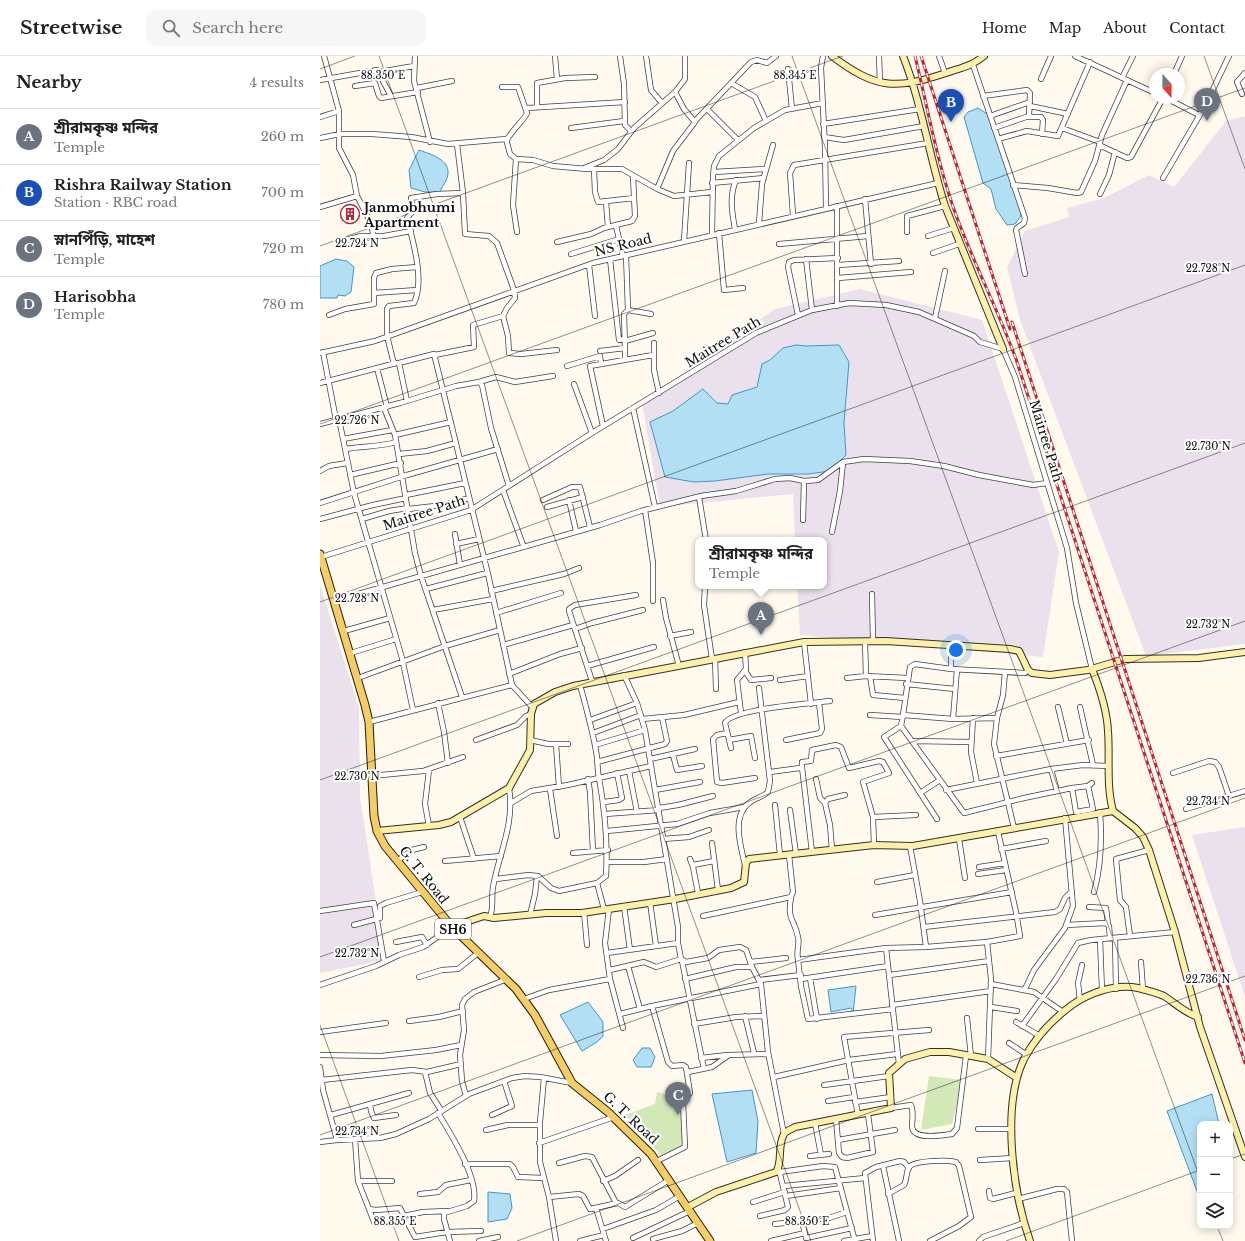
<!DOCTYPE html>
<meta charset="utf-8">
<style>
body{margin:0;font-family:"Libre Baskerville","Noto Sans Bengali",serif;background:#f6f6f6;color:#222}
.controls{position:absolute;right:12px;bottom:12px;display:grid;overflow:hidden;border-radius:8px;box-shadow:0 2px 10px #0003}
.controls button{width:36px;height:36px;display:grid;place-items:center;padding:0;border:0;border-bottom:1px solid #e0e0e0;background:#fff;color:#222;font:20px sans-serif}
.compass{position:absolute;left:829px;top:12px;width:36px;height:36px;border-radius:50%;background:#fff;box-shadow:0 2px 10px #0003;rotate:160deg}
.you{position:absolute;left:636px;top:594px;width:14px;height:14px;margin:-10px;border:3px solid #fff;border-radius:50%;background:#1a73e8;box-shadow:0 0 0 6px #1a73e833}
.badge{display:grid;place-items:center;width:26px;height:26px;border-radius:50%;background:#bb2735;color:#fff;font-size:13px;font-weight:700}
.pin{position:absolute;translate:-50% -33px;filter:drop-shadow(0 1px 2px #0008)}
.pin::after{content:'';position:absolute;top:21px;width:14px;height:12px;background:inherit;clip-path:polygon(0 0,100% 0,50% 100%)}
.popup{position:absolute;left:375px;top:481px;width:132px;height:52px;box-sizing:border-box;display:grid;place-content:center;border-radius:8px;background:#fff;filter:drop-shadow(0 1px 3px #0005);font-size:13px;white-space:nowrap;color:#767676}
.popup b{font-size:15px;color:#222}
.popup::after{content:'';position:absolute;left:50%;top:100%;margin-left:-8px;border:8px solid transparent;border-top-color:#fff}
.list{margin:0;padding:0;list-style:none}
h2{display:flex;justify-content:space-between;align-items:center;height:52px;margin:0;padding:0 16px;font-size:17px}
h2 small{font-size:13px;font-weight:400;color:#767676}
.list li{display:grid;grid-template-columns:26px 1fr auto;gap:12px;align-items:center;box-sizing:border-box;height:56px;padding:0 16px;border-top:1px solid #e0e0e0}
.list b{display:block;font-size:15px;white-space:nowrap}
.list p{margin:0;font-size:13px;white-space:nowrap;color:#767676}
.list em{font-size:13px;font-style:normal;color:#767676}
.icon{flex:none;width:22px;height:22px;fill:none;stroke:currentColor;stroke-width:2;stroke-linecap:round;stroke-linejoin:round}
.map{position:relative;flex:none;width:925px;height:1185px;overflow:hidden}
header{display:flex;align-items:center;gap:24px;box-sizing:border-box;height:56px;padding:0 20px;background:#fff;border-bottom:1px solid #e0e0e0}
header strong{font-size:19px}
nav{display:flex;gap:22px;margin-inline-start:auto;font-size:14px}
.search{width:280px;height:36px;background:#f6f6f6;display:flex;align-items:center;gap:10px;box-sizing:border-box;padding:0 14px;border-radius:12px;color:#767676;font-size:15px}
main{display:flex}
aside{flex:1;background:#fff}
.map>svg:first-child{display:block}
</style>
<header>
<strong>Streetwise</strong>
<div class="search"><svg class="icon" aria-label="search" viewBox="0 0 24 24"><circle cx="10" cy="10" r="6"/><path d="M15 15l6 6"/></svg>Search here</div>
<nav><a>Home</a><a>Map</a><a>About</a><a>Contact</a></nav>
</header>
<main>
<aside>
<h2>Nearby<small>4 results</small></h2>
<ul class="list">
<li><span class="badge" style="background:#6b7280">A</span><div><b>শ্রীরামকৃষ্ণ মন্দির</b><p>Temple</p></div><em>260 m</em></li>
<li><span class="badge" style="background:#1a4fb4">B</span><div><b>Rishra Railway Station</b><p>Station · RBC road</p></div><em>700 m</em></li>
<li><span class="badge" style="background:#6b7280">C</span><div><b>স্নানপিঁড়ি, মাহেশ</b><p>Temple</p></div><em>720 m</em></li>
<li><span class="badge" style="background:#6b7280">D</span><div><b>Harisobha</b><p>Temple</p></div><em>780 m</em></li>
</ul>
</aside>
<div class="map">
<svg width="925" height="1185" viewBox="0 0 925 1185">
<rect width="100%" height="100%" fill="#fffaed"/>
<path fill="#eae1ec" d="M 925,60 L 925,588 L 826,600 L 700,264 L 687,211 L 705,175 L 749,161 L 747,152 L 784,142 L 829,119 L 854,131 L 906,65 Z
M 540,233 L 662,264 L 739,496 L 723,601 L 480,579 L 477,530 L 504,530 L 504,484 L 475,484 L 473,438 L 340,451 L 322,346 L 455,253 Z
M 0,529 L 39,652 L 40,741 L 65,904 L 0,917 Z
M 925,771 L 925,941 L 872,779 Z"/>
<path fill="#d3e8b7" d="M 609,1020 L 643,1024 L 632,1068 L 601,1074 Z
M 337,1036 L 360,1042 L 363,1051 L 365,1089 L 344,1103 L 305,1059 L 335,1048 Z"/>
<path fill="#b3dff5" stroke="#3b99cb" d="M 658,52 L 670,60 L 700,153 L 701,160 L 695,168 L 687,169 L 676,153 L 671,133 L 663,127 L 644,61 L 648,56 Z
M 99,94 C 113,99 135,105 126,125 C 124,129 121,132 120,136 L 105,136 L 91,132 L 89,114 Z
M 16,203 L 27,205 L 34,211 L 31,236 L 25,240 L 18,239 L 17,242 L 0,242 L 0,210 Z
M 476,289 L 486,290 L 519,289 L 529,306 L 524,367 L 526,399 L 510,415 L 488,418 L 448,418 L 395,425 L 374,426 L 345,421 L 330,366 L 353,355 L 383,333 L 397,347 L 408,348 L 412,339 L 437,331 L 442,308 L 450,304 L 463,292 Z
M 536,930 L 533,958 L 531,952 L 511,956 L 508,934 Z
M 268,946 L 283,966 L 283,980 L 277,986 L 262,995 L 240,959 Z
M 322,992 L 330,992 L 335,1001 L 331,1011 L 317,1011 L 313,1004 Z
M 432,1034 L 438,1065 L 436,1097 L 407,1106 L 392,1038 Z
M 892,1038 L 899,1068 L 880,1068 L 880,1143 L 847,1055 Z
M 168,1136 L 190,1138 L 192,1152 L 187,1163 L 168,1166 Z"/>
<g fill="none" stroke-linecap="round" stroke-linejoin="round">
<defs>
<path id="street" d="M 4,0 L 19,55 L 19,92 L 33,119 L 37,140 L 50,165 L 54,181
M 95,0 L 94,25 L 110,86
M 235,0 L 237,23
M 300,0 L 304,28 L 305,69 L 311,75
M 326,0 L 331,34 L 342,47
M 503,0 L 501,12 L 505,92 L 506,152
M 559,0 L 560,27
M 619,0 L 625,17
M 755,0 L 835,37
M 653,9 L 705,162 L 704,167 L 697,172 L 696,174 L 705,218
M 468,13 L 472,53
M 59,16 L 94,10
M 854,18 L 862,0
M 802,22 L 813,0
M 721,23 L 731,0
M 0,24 L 57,14 L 71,40
M 411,27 L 435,41 L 446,65
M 35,30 L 55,27 L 59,40 L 61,42 L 98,36
M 182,31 L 198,31 L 207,57 C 206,62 191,75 187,84
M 97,32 L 132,25
M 922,38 L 917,26 L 925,17
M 663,40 L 707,34 L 710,37 L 709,60
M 846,42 L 879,59
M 710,50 L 748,58
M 217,51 L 217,27 L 245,22 L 275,21
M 207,52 L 305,46
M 387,53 L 418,84
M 670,60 L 710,46
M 0,61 L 19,55
M 375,65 L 431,6 L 437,4 L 447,7 L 456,0
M 503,68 L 600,53
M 251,72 L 304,65
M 674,72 L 706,61 L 721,61 L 723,64 L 722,78
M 742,72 L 780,86
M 504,81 L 524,84 L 604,70
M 0,82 L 20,78 L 52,78 L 91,81 L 128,88 L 186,83 L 190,98 L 196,103 L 213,104 L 233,110 L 267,113 L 302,113 L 337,133 L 353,95 L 375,66 L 364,53 L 355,36
M 678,83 L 707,75 L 738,80 L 770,6
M 137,88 L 143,137 L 145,178 L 169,180 L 177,187 L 194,234 L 195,242 L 187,252 L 183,260 L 188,280 L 189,297 L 201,298 L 237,294
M 779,89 L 807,102 L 811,101 L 843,42
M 196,103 L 193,149 L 197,176
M 264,112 L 284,104 L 298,93 L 314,72 L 355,36 L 365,23 L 365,0
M 274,113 L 275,136 L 278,146 L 314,142
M 394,116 L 446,113
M 843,122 L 885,50 L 909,0
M 392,127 L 444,122
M 693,129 L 728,132 L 757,137 L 761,136 L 775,105 L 782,79 L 807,24
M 337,133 L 354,140 L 392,136
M 780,138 L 789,119 L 795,96
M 545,143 L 551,208
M 286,146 L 288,171
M 517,150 L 517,250
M 0,151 L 37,140
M 473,159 L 470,117 L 474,109 L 608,87
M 439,167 L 442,128 L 453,89
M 296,170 L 303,200
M 415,173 C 412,157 409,140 416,124
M 587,176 L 587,160 L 625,150
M 399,177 L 404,234 L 423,232
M 392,179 L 393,120 L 394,110 L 399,100 L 434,72 L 465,54 L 503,47
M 608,180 L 634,172
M 26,184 L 41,180 L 64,180 L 91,175
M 364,185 L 369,107
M 237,186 L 271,178 L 284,172 L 312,165 L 315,160 L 313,121
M 459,188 L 548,180
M 613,197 L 639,188
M 251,198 L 299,183
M 306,199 L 308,254 L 331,258
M 290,203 L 299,284 L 305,283
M 486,203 L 492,254
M 269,209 L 275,260
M 518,209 L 579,205
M 518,222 L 591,216
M 54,237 L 97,234
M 9,259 L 25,253 L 54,248 L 54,222 L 56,217 L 72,213 L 97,211
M 478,259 L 468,211 L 469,206 L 474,204 L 518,202
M 615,262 L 625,215
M 305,285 L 333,277
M 334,287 L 334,314 L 339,337
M 305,292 L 305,304
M 280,295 L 305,292 L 304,258 L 308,254
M 3,296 L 16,364
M 0,297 L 55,285 L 273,207 L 618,127
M 115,299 L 154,291 L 153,269 L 183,260
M 74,308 L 67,280 L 67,253 L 69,250 L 94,247 C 105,225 93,185 87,162 L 93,155 L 91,142 L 117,138 L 143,137
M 247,310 L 280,300 L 281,308
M 57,312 L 67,351
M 159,326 L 176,321 L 195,326 L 233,320
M 0,327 L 76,307
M 254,328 L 272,377
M 87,345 L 79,307 L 114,298 L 168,518 L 192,629
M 64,352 L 75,379 L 95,497 L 101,520 L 142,641
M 313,352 L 335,451
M 19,363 L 34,437 L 82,602 L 93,654
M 0,368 L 80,347 L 136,330 L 159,326 L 162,329 L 171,372 L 189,430
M 283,370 L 270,310 L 333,299
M 75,379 L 131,366
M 23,383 L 72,374
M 25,393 C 42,390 60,391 76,386
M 79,398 L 107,395 L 136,387
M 0,415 L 9,410 L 27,407
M 30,419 L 81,407
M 183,434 L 203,489
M 86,439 L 145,427
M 379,441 L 386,484
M 223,444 L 252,431 L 260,431 L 270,471
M 249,444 L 256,475
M 0,447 L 87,419 L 178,393
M 227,451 L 263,441
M 88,453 L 124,449 L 149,442
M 325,454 L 333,507 L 333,545
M 0,463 L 53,449 L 86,442
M 42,463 L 69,455 L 88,452
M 483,464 L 484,425
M 512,476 L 520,435 L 523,406
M 135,478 L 140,509
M 136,488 L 159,483
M 1,501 L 151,454 L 272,377 L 436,277 L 492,254 L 529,247 L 566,249 L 599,256 L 654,280 L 660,286 L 683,293 L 695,321 L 747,492 L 756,547 L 772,613
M 385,530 L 384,549 L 392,603
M 106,533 L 167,517
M 171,535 L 244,518 L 259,512
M 552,538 L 553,585
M 343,544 L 346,562 L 359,610
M 14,545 L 280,469 L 321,455 L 381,440 L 416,435 L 455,423 L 470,422 L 484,425 L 498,424 L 523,406 L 544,403 L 590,405 L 624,410 L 659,419 L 713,429 L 727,427
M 113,554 L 173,543
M 176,557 L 241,537
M 255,573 L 272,567 L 323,554
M 24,575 L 70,562
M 350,580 L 371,576
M 545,585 L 546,620
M 484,586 L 491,648
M 183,589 L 253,569
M 631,589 L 631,613 L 595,608 L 590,611 L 583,659 L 633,663 L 677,662 L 683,639 L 685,616
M 31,597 L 76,583
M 395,602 L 396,633
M 267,610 L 334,591
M 631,613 L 705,617
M 425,615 L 431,624 L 451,622
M 189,618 L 240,598 L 262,592
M 304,619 L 317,647 L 325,674 L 358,871 L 358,887 L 361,903 L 366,906 L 388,902 L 399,894 L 420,891 L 426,894 L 432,911 L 441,928 L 448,996 L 464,1078
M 550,620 L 553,639 L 585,642
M 38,622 L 125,590 L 180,574
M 527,622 L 546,620 L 587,622
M 460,624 L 488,620
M 272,625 L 249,555 L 249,553 L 255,549 L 316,539
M 586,628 L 635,633
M 260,629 C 266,651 272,672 276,695 C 278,704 277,713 279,722 C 285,755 288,786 286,820 L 277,827
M 118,647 L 124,676 L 128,707
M 738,651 L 747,688
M 760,651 L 773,709
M 421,657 L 417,624 L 426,613 L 425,596
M 550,659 L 583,661
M 583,659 L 581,670 L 564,681 L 617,763
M 653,662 L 651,696 L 657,727
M 677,662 L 674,688 L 694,772
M 322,663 L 364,659 L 419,646
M 633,663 L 637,613
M 270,664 L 317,647
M 49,666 L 192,629 L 213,652
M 581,670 L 644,757 L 704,742 L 752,732 L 756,756 L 773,753 L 768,730
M 273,677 L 321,659
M 407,677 L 397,679 L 393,683 L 397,726 L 402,727 L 435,722
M 156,684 L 197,669 L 206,660 L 211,658
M 210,684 L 228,688 L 248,688
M 409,684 L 431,680 L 435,702
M 466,684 L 500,677 L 502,673 L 499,647
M 592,685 L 651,686
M 236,688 L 239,731
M 275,689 L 325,674
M 411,692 L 405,667 C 411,653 492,647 510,645
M 353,699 L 357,714 L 382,710
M 676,700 L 769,684
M 330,703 L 375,693
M 277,706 L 345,688 L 347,685 L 342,661
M 482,711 L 492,796
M 309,715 L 317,756
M 450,716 L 480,712 L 482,711 L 482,706 L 491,705 L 492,694 L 516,689 L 521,691 L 529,712 L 559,705 L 563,706 L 569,717 L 543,726 L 553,761 L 554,789
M 853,717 L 889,705 L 895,706 L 899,711 L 909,740
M 51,720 L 103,715 L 143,701
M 268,723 L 270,736 L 273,795
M 496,723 L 500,742 L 505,747
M 752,732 L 768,730 L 772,727
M 230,733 L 237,780
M 335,734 L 380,726
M 626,734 L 731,713
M 737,735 L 731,713 L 763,709 L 788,710
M 600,737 L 620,724
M 284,746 L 299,744 L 302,742 L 297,717
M 191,747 L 211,735 L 248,729 L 331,710
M 455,749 L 460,799
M 339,752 L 358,749 L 393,740
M 866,753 L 925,735
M 470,754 L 476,798
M 285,758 L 339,754
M 140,761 L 154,803
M 553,761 L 596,759
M 109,770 L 105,748 L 109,714
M 287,775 L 357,768 L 390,757 L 424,751
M 343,783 L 369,781 L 389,774
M 639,783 L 645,822
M 392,787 L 398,834
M 590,790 L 600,845 L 606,891 L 667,886 L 671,923 L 668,1003
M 681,793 L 726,785
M 512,794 L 510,769 L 505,747 L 508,743 L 525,739
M 253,797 L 288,794
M 370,803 L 373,811 L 378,837
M 77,805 L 92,794 L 104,791
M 125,805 L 181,800
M 287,806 L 324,806 L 347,803
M 373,809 L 394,805
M 425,809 C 421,791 411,761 429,747 C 435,742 443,741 448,736 L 450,725 L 439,632
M 659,811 L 685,807
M 658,818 L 686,814
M 176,823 L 208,819 L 218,820 L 231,832 L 239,835 L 277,827 L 284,853
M 557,826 L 595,819
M 774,836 C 781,811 782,783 780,756
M 471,841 C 467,866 474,861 478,881 C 480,888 476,894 478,904
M 330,846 L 336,890
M 304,850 L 310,894
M 769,851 L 786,852 L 788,868
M 289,853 L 285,887 L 290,923 L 303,972
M 0,855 L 54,847 L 64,905
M 264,856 L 267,889
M 210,859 L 215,838 L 217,820
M 555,859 L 692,836
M 383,860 L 471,841 L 473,836 L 469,799
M 170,861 C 174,851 171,842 173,831 C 179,797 195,768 189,732
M 34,869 L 60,862 L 60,850 L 66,847 L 102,836
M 746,869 L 786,867 L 789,870 L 790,882
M 604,871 L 735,856 L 740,853 L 745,842 L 752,835
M 810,880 L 806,851 L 800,844 L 796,803 L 829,794
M 795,882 L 796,933
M 780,883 L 782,935
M 76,886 L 102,881 L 107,889
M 667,886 L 700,880 L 696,856 L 678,776
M 566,892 L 579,1008
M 287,897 L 358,887
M 362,905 L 384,1013
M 430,906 L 466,902
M 821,906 L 823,934
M 308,910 L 320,953
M 290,914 L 324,906 L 336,911 L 361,903
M 570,919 L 669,905
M 99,921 L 122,914 L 138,913 L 158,897
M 490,922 L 497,963
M 365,923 L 416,911 L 432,911
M 481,923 L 568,910
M 439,924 L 481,919
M 671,928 L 714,936 L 743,956
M 0,929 L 56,910 L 79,899 L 103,891 L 132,871
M 705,933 L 714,914 L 745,872 L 753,850 L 745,762
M 204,943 L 229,934 L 290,923
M 760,944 L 758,927 L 762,909
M 572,949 L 671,935
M 671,951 L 697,955
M 573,953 L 488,963 L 481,930 L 478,904 L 566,892 L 606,891
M 300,958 L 332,950
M 425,960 L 434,997
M 647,962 L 651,1000
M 89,965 L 119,961 L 143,955
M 696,966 L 720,980
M 374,968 L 416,961 L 443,960
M 702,970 L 736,923 L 758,887 L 771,884 L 855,876
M 0,976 L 66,967
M 689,987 L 707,999
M 0,999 L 61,1000 L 116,994 L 141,989
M 381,1002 L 407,999
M 0,1011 L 3,1034 L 17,1084 L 0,1086
M 105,1016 L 110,1037 L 121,1054
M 368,1016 L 392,1011 L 409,999 L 448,998
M 454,1021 L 529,1004 L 577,998
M 224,1022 L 220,1066 L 220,1106 L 229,1141 L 236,1185
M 2,1024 L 92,1014 L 107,1016 L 141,1008
M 504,1029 L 569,1020
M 146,1040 L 142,1025 L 140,999 L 144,974 L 142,949 L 145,943 L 154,936 L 187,923
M 508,1045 L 534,1041
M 535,1046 L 571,1041
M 50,1048 L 51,1055 L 54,1062 L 76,1059
M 571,1052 L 591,1049 C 594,1056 592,1064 592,1071 C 594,1085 623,1079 632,1078 L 637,1072 L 646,1000
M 118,1057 C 131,1078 158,1121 154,1145 L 147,1150 L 124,1157 L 124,1163 L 130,1185
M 11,1059 L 89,1037
M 172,1059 L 192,1050 L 184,1025
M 538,1059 L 524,981 L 609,974
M 516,1063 L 519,1097 L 522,1101 L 527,1102 L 553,1096 L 548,1058
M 495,1067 L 501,1099
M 658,1073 L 692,1073
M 166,1074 L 188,1069 L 219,1069
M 35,1083 L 38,1125 L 49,1153 L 56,1154 L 80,1152 L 95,1181 L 127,1176 L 161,1175
M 17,1084 L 60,1082 L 76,1078 L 109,1063 L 149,1038 L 192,1022 L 205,1020 L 220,1021 L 252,1027
M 518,1084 L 575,1074
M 219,1087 L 294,1061
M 490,1100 L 509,1098
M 660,1104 L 693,1102
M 337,1105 L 365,1091 L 363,1046 L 370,1037 L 366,1011 L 363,1009 L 352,1010 L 348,1006 L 332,950 L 441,928
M 239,1107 L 265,1100 L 272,1101 L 296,1147
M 145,1108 L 190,1108 L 193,1111 L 198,1121 L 223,1122
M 563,1110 L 579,1185
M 460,1116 L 503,1110 L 515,1111 L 535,1185
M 38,1125 L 72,1125
M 283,1125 L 295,1120 L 318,1104
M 464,1130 L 545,1122
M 669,1135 L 670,1142 L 673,1143 L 696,1137
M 100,1138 L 118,1136 L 126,1129 L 151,1124
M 568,1138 L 584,1129 C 587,1124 586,1116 589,1111 C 595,1104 627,1104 636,1106 L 639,1110 L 651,1161 L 639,1170 L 610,1185
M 466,1140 L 521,1132
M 229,1141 L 259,1138 L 263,1140 L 270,1153 L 298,1147 L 305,1151 L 349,1124
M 698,1143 L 737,1133 L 744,1133 L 747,1136 L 752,1185
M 433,1146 L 465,1136
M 276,1152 L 286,1185
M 49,1153 L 54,1166
M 84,1160 L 103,1156 L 127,1155
M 440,1160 L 465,1154 L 468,1151 L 459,1114
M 482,1164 L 485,1179
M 455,1168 L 509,1162 L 527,1156
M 283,1173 L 336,1154 L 360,1140
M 313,1182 L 370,1155
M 486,1182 L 532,1172
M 333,1183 L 362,1175 L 378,1167
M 159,1185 L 178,1181
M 260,1185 L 284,1179
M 451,1185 L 485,1177
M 524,1185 L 552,1180
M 553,1185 L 545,1117 L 556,1111 L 580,1105 L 584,1106 L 589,1112
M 659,1185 L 663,1181 L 704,1167"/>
<path id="secondary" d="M 512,0 C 556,33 575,34 626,17 C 640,12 652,10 664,0
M 583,0 C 602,48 609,100 625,150 L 683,293
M 772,613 C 780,633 787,653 788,675 C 790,702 786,729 793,755 L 815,772 L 823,781 L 829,794 L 855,876 L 880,971 L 925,1101
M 57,775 L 119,769 L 131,766 L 189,732 L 210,694 L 211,658 L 214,648 L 235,636 L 253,630 L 484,586 L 566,585 L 690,593 L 699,595 L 708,614 L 712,617 L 730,619 L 768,614 L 805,603 L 879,602 L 925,596
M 133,872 L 137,869 L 164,860 L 174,862 L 226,857 L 262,857 L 355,843 L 411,832 L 424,826 L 426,807 L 429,803 L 554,789 L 593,790 L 793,755
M 368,1151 L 396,1136 L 456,1116 C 463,1106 457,1090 464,1078 C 466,1075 472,1073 475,1071 L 571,1052 L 569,1017 L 585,1003 L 610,996 L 629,996 L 668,1003 L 697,1022
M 710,1185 C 693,1137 681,1050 704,1003 C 715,982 733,963 752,949 C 769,937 796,927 818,932 C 826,934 837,937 844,940 C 855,947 865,957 878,961"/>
<path id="primary" d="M 0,498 L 45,649 L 49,666 L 54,760 L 57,775 L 65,790 L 132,871 L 196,933 L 215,959 L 252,1027 L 288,1056 L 331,1098 L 390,1185"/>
</defs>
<use href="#street" stroke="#404040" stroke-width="6"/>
<use href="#secondary" stroke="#2f2f2f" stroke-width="8"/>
<use href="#primary" stroke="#1e1e1e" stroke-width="9"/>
<use href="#street" stroke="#fff" stroke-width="4.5"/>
<use href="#secondary" stroke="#fef0a9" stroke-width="6"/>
<use href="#primary" stroke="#f6cc65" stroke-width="7"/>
<defs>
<path id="rail" d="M 595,0 C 608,53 617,107 636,159 C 654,208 678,254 696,303 L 925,1007
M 601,0 L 690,273
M 692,266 L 925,984"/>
</defs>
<use href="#rail" stroke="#bb2735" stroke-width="3"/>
<use href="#rail" stroke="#fff" stroke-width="1.5" stroke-dasharray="4.5" stroke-linecap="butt"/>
</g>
<path fill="none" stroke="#0d0d0d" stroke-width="1" stroke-opacity="0.45" d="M 59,0 L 491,1185M 472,0 L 880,1122M 884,0 L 925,113M 0,13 L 35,0M 0,190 L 523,0M 0,368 L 925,32M 0,546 L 925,209M 0,724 L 925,387M 0,901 L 925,565M 0,969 L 79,1185M 0,1079 L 925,742M 910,1103 L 925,1098M 897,1170 L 903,1185M 197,1185 L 925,920M 686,1185 L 880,1114"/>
<defs>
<symbol id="building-ring" viewBox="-11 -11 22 22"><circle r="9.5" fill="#fff" stroke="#bb2735" stroke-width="1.5"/><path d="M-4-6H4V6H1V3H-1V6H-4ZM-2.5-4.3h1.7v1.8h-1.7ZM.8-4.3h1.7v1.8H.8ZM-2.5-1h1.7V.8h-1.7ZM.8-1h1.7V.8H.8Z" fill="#bb2735"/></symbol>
</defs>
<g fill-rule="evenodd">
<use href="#building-ring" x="19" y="147" width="22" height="22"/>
</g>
<g text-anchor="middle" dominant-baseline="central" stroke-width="4" stroke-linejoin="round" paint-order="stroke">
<rect fill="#fff" stroke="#565656" stroke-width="1" x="115" y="863" width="36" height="20" rx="3"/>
<g font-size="12" font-weight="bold" fill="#0d0d0d">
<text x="133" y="873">SH6</text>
</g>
<g font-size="13" font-weight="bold" fill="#0d0d0d" stroke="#fff" text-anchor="start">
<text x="44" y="151">Janmobhumi<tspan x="44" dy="15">Apartment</tspan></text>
</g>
<g font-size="13" fill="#0d0d0d" stroke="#fff">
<text transform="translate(303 189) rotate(-14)">NS Road</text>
<text transform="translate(403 286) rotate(-31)">Maitree Path</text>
<text transform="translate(726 385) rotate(73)">Maitree Path</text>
<text transform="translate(104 457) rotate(-18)">Maitree Path</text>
<text transform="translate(104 819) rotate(51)">G. T. Road</text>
<text transform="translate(311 1062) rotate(43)">G. T. Road</text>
</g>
</g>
<g font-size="10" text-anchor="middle" fill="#0d0d0d" stroke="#fff" stroke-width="4" stroke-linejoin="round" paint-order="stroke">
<text x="63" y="23">88.350°E</text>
<text x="475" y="23">88.345°E</text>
<text x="37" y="191">22.724°N</text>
<text x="888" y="216">22.728°N</text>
<text x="37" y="368">22.726°N</text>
<text x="888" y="394">22.730°N</text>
<text x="37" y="546">22.728°N</text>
<text x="888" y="572">22.732°N</text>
<text x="37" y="724">22.730°N</text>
<text x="888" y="749">22.734°N</text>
<text x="37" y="901">22.732°N</text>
<text x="888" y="927">22.736°N</text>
<text x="37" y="1079">22.734°N</text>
<text x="75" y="1169">88.355°E</text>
<text x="487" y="1169">88.350°E</text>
</g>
</svg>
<div class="controls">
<button>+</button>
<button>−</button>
<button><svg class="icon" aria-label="layers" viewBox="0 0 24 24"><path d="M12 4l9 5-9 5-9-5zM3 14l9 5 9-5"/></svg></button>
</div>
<svg class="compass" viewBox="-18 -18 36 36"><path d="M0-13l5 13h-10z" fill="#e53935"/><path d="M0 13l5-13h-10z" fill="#767676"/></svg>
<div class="you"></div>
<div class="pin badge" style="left:441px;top:579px;background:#6b7280">A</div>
<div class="popup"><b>শ্রীরামকৃষ্ণ মন্দির</b>Temple</div>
<div class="pin badge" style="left:631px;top:66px;background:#1a4fb4">B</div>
<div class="pin badge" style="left:358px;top:1059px;background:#6b7280">C</div>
<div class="pin badge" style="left:887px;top:65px;background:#6b7280">D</div>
</div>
</main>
